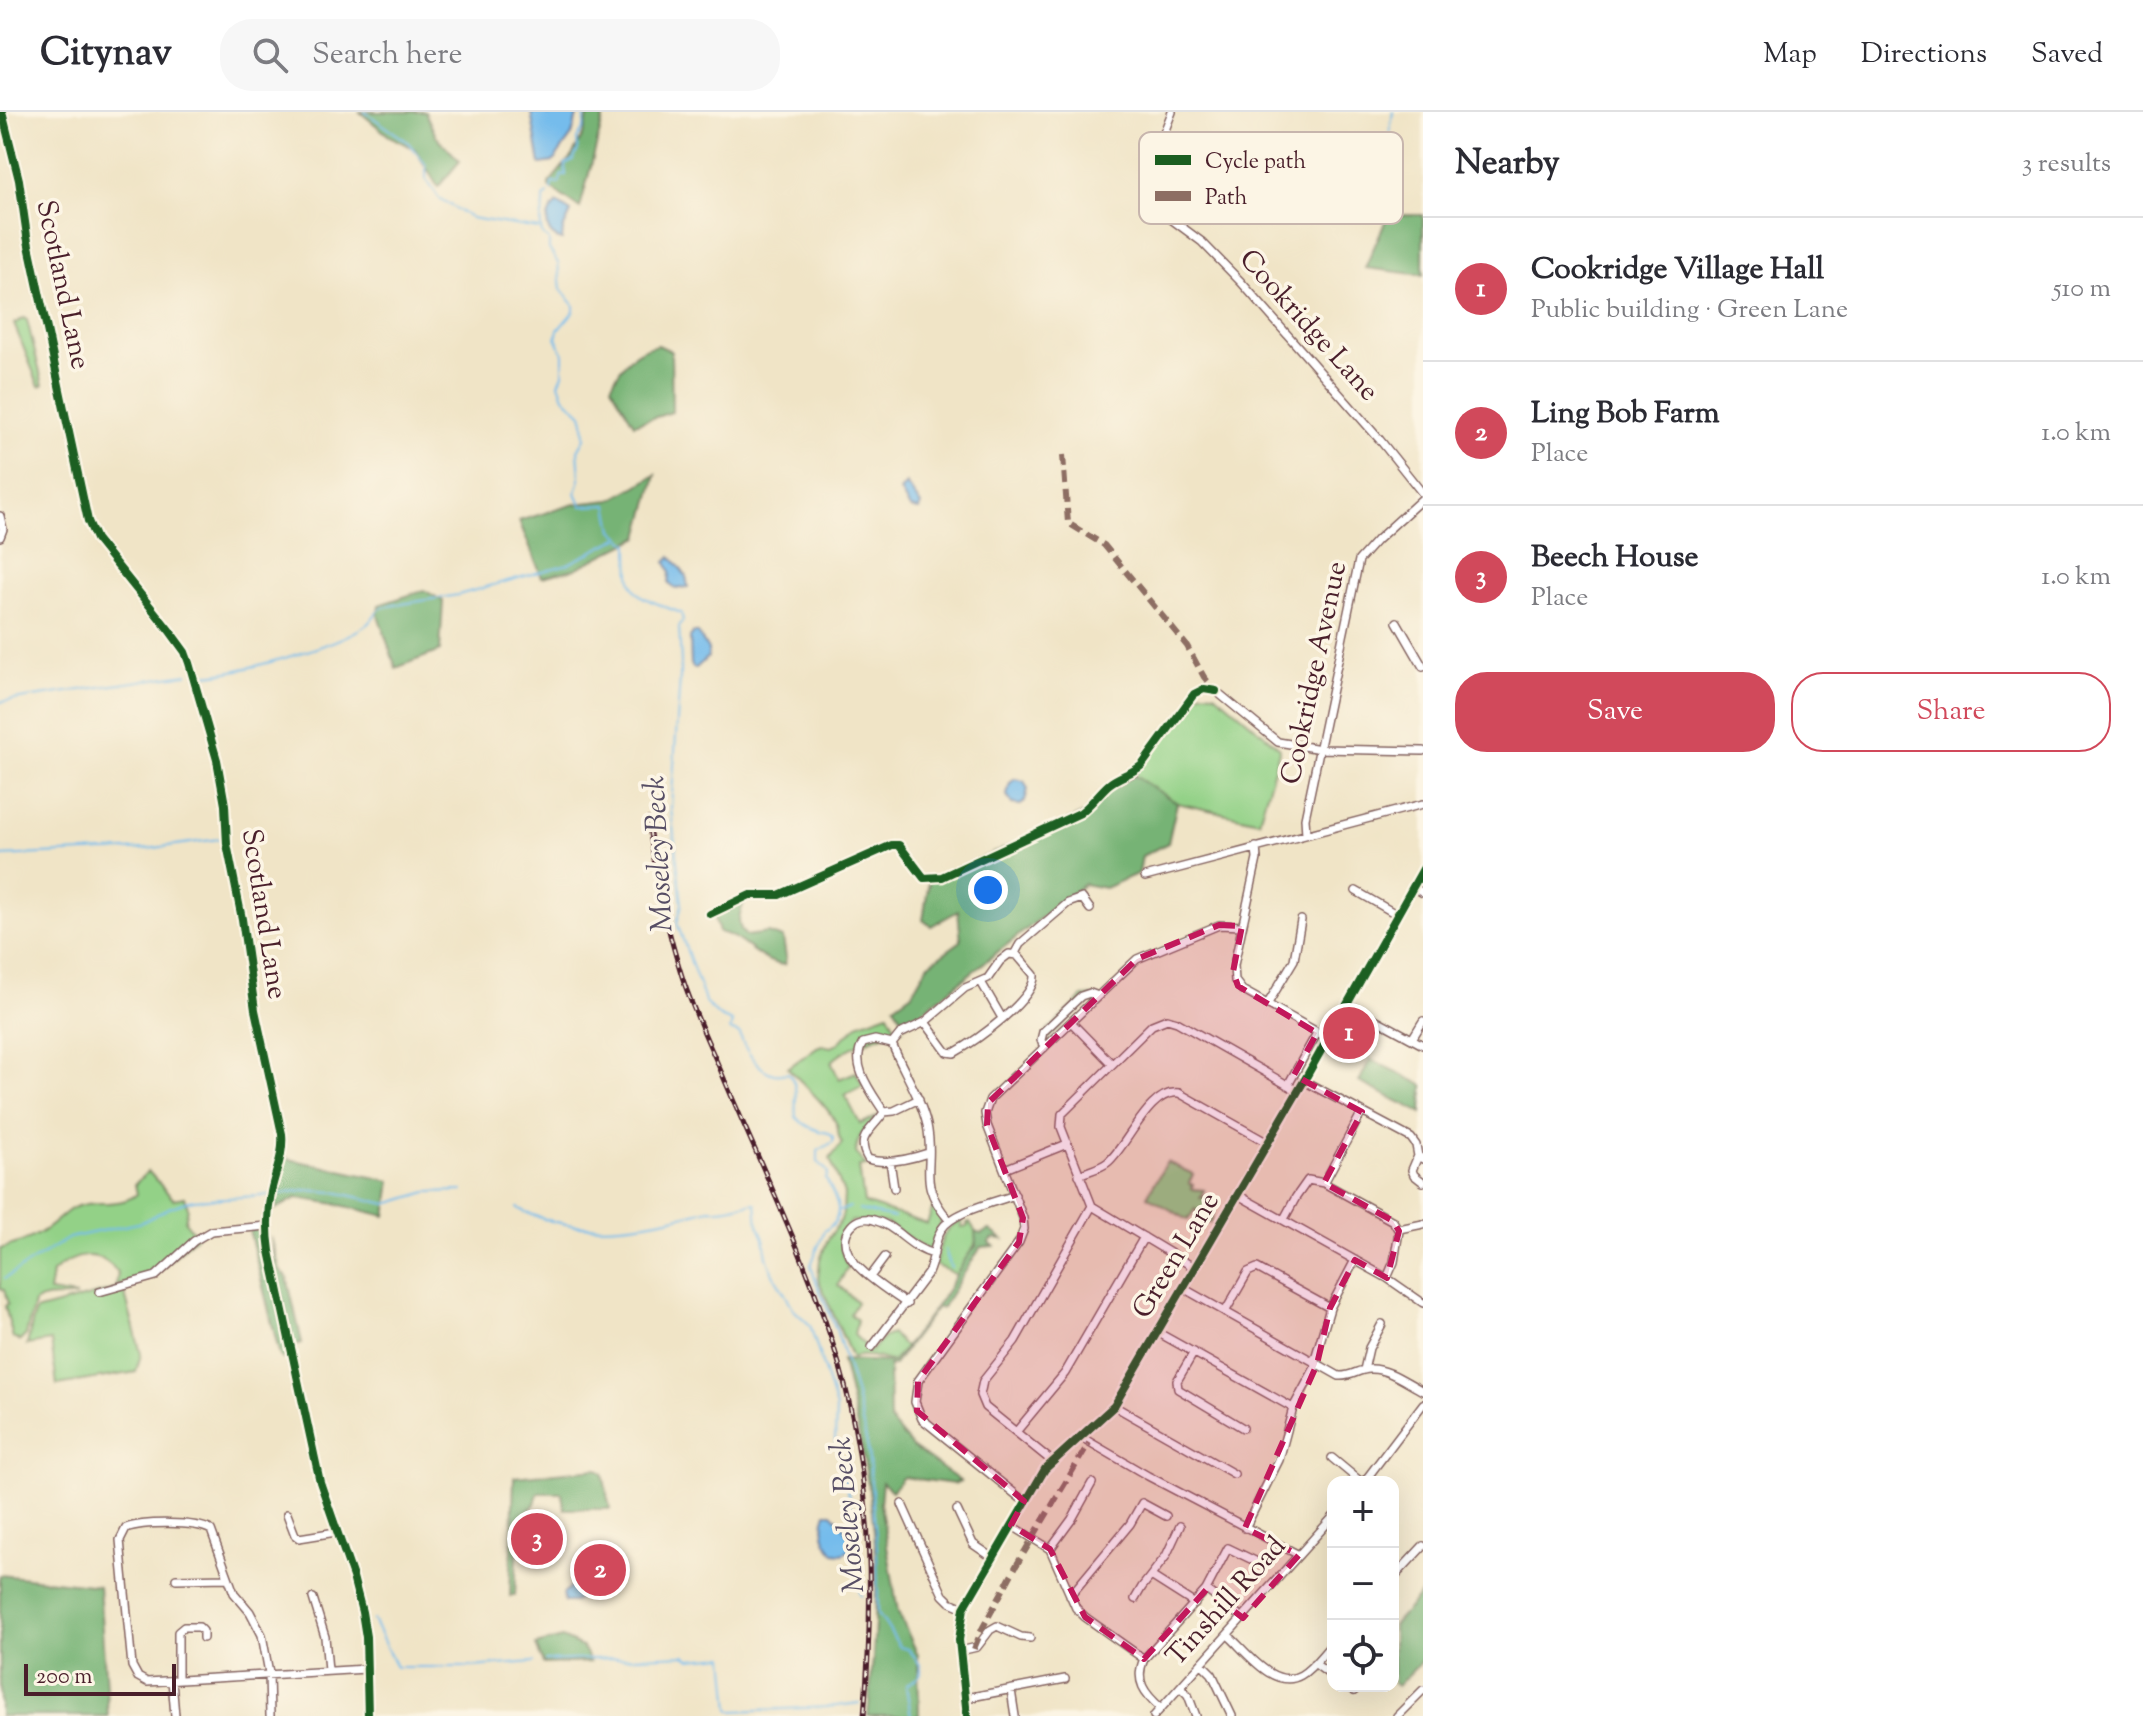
<!DOCTYPE html>
<meta charset="utf-8">
<style>
body{margin:0;font-family:"Sorts Mill Goudy",serif;background:#f7f7f7;color:#2b2b33}
.controls{position:absolute;right:24px;bottom:24px;display:grid;overflow:hidden;border-radius:16px;box-shadow:0 8px 32px #0002}
.controls button{width:72px;height:72px;display:grid;place-items:center;padding:0;border:0;border-bottom:2px solid #e1e1e2;background:#fff;color:#2b2b33;font:40px sans-serif}
.scale{position:absolute;left:24px;bottom:20px;width:152px;box-sizing:border-box;padding-left:8px;border:4px solid #4a1f2b;border-top:0;font-size:22px;line-height:28px;white-space:nowrap;color:#4a1f2b;-webkit-text-stroke:6px #fcf5e5;paint-order:stroke}
.you{position:absolute;left:988px;top:778px;width:28px;height:28px;margin:-20px;border:6px solid #fff;border-radius:50%;background:#1a73e8;box-shadow:0 0 0 12px #1a73e833}
.badge{display:grid;place-items:center;width:52px;height:52px;border-radius:50%;background:#d1495b;color:#fff;font-size:26px;font-weight:700}
.pin{position:absolute;translate:-50% -50%;border:4px solid #fff;box-shadow:0 2px 8px #0006}
.list{margin:0;padding:0;list-style:none}
h2{display:flex;justify-content:space-between;align-items:center;height:104px;margin:0;padding:0 32px;font-size:34px}
h2 small{font-size:26px;font-weight:400;color:#7c7c81}
.list li{display:grid;grid-template-columns:52px 1fr auto;gap:24px;align-items:center;box-sizing:border-box;height:144px;padding:0 32px;border-top:2px solid #e1e1e2}
.list b{display:block;font-size:30px;white-space:nowrap}
.list p{margin:0;font-size:26px;white-space:nowrap;color:#7c7c81}
.list em{font-size:26px;font-style:normal;color:#7c7c81}
.actions{display:flex;gap:16px;padding:24px 32px}
.actions a{flex:1;padding:18px 0;border:2px solid #d1495b;border-radius:32px;text-align:center;font-size:28px;color:#d1495b}
.actions .main{background:#d1495b;color:#fff}
.icon{flex:none;width:44px;height:44px;fill:none;stroke:currentColor;stroke-width:2;stroke-linecap:round;stroke-linejoin:round}
.map{position:relative;flex:none;width:1423px;height:1604px;overflow:hidden}
header{display:flex;align-items:center;gap:48px;box-sizing:border-box;height:112px;padding:0 40px;background:#fff;border-bottom:2px solid #e1e1e2}
header strong{font-size:38px}
nav{display:flex;gap:44px;margin-inline-start:auto;font-size:28px}
.search{width:560px;height:72px;background:#f7f7f7;display:flex;align-items:center;gap:20px;box-sizing:border-box;padding:0 28px;border-radius:32px;color:#7c7c81;font-size:30px}
main{display:flex}
aside{flex:1;background:#fff}
.map>svg:first-child{display:block}
</style>
<header>
<strong>Citynav</strong>
<div class="search"><svg class="icon" aria-label="search" viewBox="0 0 24 24"><circle cx="10" cy="10" r="6"/><path d="M15 15l6 6"/></svg>Search here</div>
<nav><a>Map</a><a>Directions</a><a>Saved</a></nav>
</header>
<main>
<div class="map">
<svg width="1423" height="1604" viewBox="0 0 1423 1604">
<rect width="100%" height="100%" fill="#fcf5e5"/>
<filter id="ink" filterUnits="userSpaceOnUse"><feTurbulence type="fractalNoise" baseFrequency=".0125" numOctaves="2"/><feDisplacementMap in="SourceGraphic" scale="16" xChannelSelector="R" yChannelSelector="G"/><feConvolveMatrix kernelMatrix="1 2 1 2 8 2 1 2 1" color-interpolation-filters="sRGB"/></filter>
<filter id="wash" filterUnits="userSpaceOnUse"><feTurbulence type="fractalNoise" baseFrequency=".006" numOctaves="4" result="noise"/><feDisplacementMap in="SourceGraphic" scale="32" xChannelSelector="R" yChannelSelector="G"/><feGaussianBlur stdDeviation="1.8" result="paint"/><feColorMatrix in="noise" values="0 0 0 0 0 0 0 0 0 0 0 0 0 0 0 0 0 1.4 0 .05"/><feComposite in="paint" operator="in"/></filter>
<g filter="url(#wash)">
<rect width="100%" height="100%" fill="#f0e4c6"/>
<path fill="#93d187" stroke="#6e7859" stroke-width="2" d="M 24,206 L 27,208 L 43,273 L 39,274 L 14,212 Z
M 1203,580 L 1215,581 L 1280,636 L 1259,709 L 1177,691 L 1133,663 L 1197,583 Z
M 1093,884 L 1047,929 L 1044,926 L 1047,919 L 1083,885 Z
M 888,901 L 894,913 L 902,916 C 877,926 852,931 831,950 L 839,967 L 856,960 L 863,974 L 845,983 L 860,1012 L 877,1005 C 867,1020 858,1018 856,1041 L 866,1054 L 859,1055 L 864,1091 L 927,1112 L 933,1095 L 942,1107 L 931,1136 L 927,1138 L 886,1111 L 852,1109 C 838,1122 839,1139 848,1155 L 838,1173 L 857,1190 L 850,1202 L 857,1208 L 854,1223 L 871,1239 L 884,1225 L 892,1222 L 905,1235 L 893,1250 C 883,1247 863,1240 852,1246 L 818,1167 L 820,1148 L 827,1129 L 841,1108 L 843,1101 L 844,1082 L 830,1047 L 842,1031 C 837,1024 839,1019 837,1013 C 830,996 801,970 788,956 L 817,935 L 822,933 L 831,935 L 836,933 L 860,911 Z
M 1316,929 L 1321,931 L 1298,973 L 1294,973 L 1293,970 Z
M 1167,1050 L 1193,1062 L 1189,1071 L 1193,1073 L 1192,1077 L 1204,1078 L 1200,1087 L 1203,1084 L 1208,1087 L 1214,1100 L 1211,1111 L 1199,1111 L 1197,1099 L 1195,1097 L 1188,1108 L 1147,1084 Z
M 148,1059 L 173,1087 L 185,1085 L 188,1096 L 185,1109 L 197,1124 L 155,1162 L 116,1174 L 118,1161 C 98,1135 73,1142 52,1161 L 49,1180 L 76,1184 C 60,1188 49,1181 34,1191 L 26,1223 L 20,1229 L 13,1226 L 5,1194 L 8,1192 L 4,1178 L 0,1177 L 0,1137 C 16,1132 32,1127 46,1117 C 55,1111 62,1103 71,1097 C 91,1086 119,1097 137,1082 L 135,1072 Z
M 963,1108 L 961,1115 L 968,1114 L 967,1111 L 970,1110 C 972,1114 975,1118 976,1122 C 980,1133 962,1148 957,1163 L 935,1153 C 940,1133 941,1116 963,1108 Z
M 123,1175 L 141,1242 L 136,1260 L 57,1273 L 51,1229 L 27,1233 L 35,1199 Z"/>
<path fill="#76b374" stroke="#606950" stroke-width="2" d="M 360,0 L 425,0 L 436,24 L 460,49 L 438,75 L 415,37 L 389,24 Z
M 589,0 L 605,0 L 580,96 L 549,75 L 549,71 L 572,44 L 584,21 Z
M 1388,103 L 1423,103 L 1423,163 L 1365,156 Z
M 658,233 L 671,239 L 672,300 L 634,312 L 611,274 C 622,252 634,237 658,233 Z
M 656,363 L 639,425 L 575,457 L 542,465 L 519,409 L 575,392 L 611,388 Z
M 424,478 L 443,489 L 440,539 L 396,556 L 378,503 L 379,493 Z
M 1133,663 L 1177,691 L 1168,731 L 1142,744 L 1139,761 L 1105,776 L 1084,772 L 906,912 L 894,894 L 912,881 L 928,853 L 961,829 L 958,799 L 931,814 L 923,808 L 929,769 L 1085,701 L 1111,673 Z
M 746,786 C 740,800 734,812 746,824 L 768,821 L 783,826 L 786,846 L 784,853 C 757,850 742,824 719,820 L 713,801 Z
M 1370,947 L 1423,973 L 1422,1001 L 1359,970 Z
M 284,1046 L 391,1069 L 386,1104 L 336,1092 L 297,1086 L 276,1097 L 275,1078 Z
M 265,1117 L 269,1154 L 289,1243 L 283,1247 L 280,1244 L 249,1118 Z
M 990,1118 L 1002,1127 L 994,1126 L 989,1130 L 994,1134 L 981,1135 L 941,1197 L 937,1195 L 894,1253 L 889,1253 L 890,1309 L 912,1335 L 960,1369 L 954,1372 L 903,1365 L 892,1379 L 882,1370 L 880,1391 L 898,1500 L 918,1543 L 919,1604 L 868,1604 C 873,1553 877,1501 876,1450 C 874,1382 857,1314 842,1248 L 893,1250 C 912,1227 931,1202 948,1177 C 958,1162 962,1147 976,1134 L 975,1120 L 981,1122 Z
M 271,1125 L 280,1158 L 287,1165 L 302,1231 L 294,1233 L 275,1157 Z
M 597,1357 L 603,1361 L 610,1397 L 564,1397 L 562,1381 L 538,1381 L 535,1392 L 519,1410 L 515,1483 L 510,1484 L 514,1365 Z
M 0,1463 L 99,1474 L 108,1604 L 0,1604 Z
M 1423,1480 L 1423,1548 L 1397,1574 L 1393,1571 L 1393,1513 Z
M 562,1526 L 582,1535 L 590,1550 L 543,1552 L 536,1533 Z"/>
<path fill="#74bcec" stroke="#5f6e8c" stroke-width="2" d="M 531,0 L 546,0 L 549,3 L 552,0 L 578,0 L 572,23 L 553,50 L 540,52 Z
M 557,91 L 571,100 L 563,117 L 562,128 C 543,123 544,103 557,91 Z
M 906,372 L 921,393 L 919,398 L 910,396 L 900,379 Z
M 671,444 L 686,464 L 688,475 L 676,477 L 669,472 L 670,459 L 666,450 Z
M 693,521 L 698,521 L 708,538 L 708,545 L 696,556 L 693,556 L 691,552 L 690,525 Z
M 1015,667 L 1024,669 L 1028,677 L 1025,689 L 1021,693 L 1012,692 L 1007,683 L 1010,671 Z
M 826,1401 L 832,1401 L 842,1411 L 853,1432 L 849,1439 L 842,1442 L 834,1441 C 824,1429 820,1416 826,1401 Z
M 580,1447 L 586,1448 L 585,1466 L 581,1473 L 583,1483 L 574,1490 L 564,1490 L 563,1482 C 575,1475 577,1460 580,1447 Z"/>
<g fill="none" stroke-linecap="round" stroke-linejoin="round">
<path stroke="#74bcec" stroke-width="2" d="M 365,0 L 408,30 L 426,53 L 426,67 L 439,86 L 471,106 L 539,117
M 551,78 L 552,71 L 559,71 L 562,63 L 566,63 L 565,52 L 573,48 L 578,38 L 577,27 L 584,16 L 585,0
M 548,82 L 544,86 C 545,100 537,111 543,124 L 549,128 L 549,137 L 558,151 L 561,177 L 574,193 L 574,199 L 558,218 L 556,226 L 563,241 L 563,262 L 559,271 L 564,285 L 582,302 L 584,309 L 585,326 L 578,338 L 580,367 L 576,381 L 582,394 L 608,393 L 613,418 L 629,432 C 629,488 632,481 681,501 L 683,508 L 679,515 L 681,551 L 671,697 L 682,792 L 677,811 L 706,892 L 720,905 L 732,910 L 730,918 L 740,922 C 743,936 759,959 774,962 C 779,963 783,961 788,961 C 800,974 794,989 796,1005 C 804,1014 817,1019 829,1021 L 833,1025 L 833,1030 L 818,1039 L 818,1050 L 828,1060 L 826,1067 C 836,1086 848,1105 824,1119 L 811,1153 L 815,1167 L 836,1217 L 855,1279 L 868,1337 L 877,1435 L 878,1501 L 900,1535 L 908,1537 C 914,1544 928,1557 917,1566 C 914,1569 909,1570 906,1574 L 911,1604
M 1377,103 L 1393,0
M 197,563 C 232,564 337,534 366,513 C 373,508 375,500 383,495 L 458,483 L 568,452 L 619,426
M 0,590 L 187,562
M 0,744 L 147,737 L 219,727
M 517,1096 C 577,1127 648,1114 709,1097 C 724,1099 741,1092 756,1091 L 758,1113 L 764,1126 L 767,1145 L 773,1162 L 795,1199 L 810,1213 L 836,1296 L 835,1328 L 855,1410
M 859,1098 L 894,1106
M 840,1099 L 850,1095
M 945,1138 L 951,1156
M 4,1167 L 69,1126 L 142,1110 L 171,1095 L 193,1088 L 273,1083 L 304,1078 L 335,1080 L 387,1092 L 427,1080 L 463,1079
M 857,1422 L 858,1472 L 861,1484
M 373,1508 L 396,1555 L 472,1555 L 534,1550
M 545,1549 L 685,1543 L 690,1547 L 725,1544 L 730,1597 L 733,1599 L 829,1595 L 859,1591"/>
</g>
</g>
<g filter="url(#ink)">
<g fill="none" stroke-linecap="round" stroke-linejoin="round">
<defs>
<path id="minor" d="M 2,0 L 19,68 L 27,124 L 88,409 L 96,427 L 169,518 L 185,540 L 189,551 L 217,648 L 225,693 L 227,732 L 242,807 L 255,898 L 282,1022 C 284,1043 275,1060 271,1080 C 267,1100 267,1119 270,1139 L 320,1370 L 353,1465 L 362,1500 L 366,1525 L 368,1604
M 1172,0 L 1143,75 L 1143,83 L 1148,90 L 1202,130 L 1241,170 L 1380,328 L 1423,382
M 0,404 L 3,417 L 0,425
M 1397,510 L 1423,555
M 1306,722 L 1305,706 L 1359,448 L 1377,428 L 1423,386
M 1256,735 L 1257,747 L 1234,853 L 1235,869 L 1242,878 L 1328,926
M 1145,765 L 1423,692
M 1413,775 L 1423,781
M 1356,779 L 1396,802
M 710,802 L 750,783 L 779,783 L 892,733 L 899,733 L 924,766 L 942,765 L 1080,701 L 1098,685 L 1108,673 L 1135,660 L 1142,653 L 1194,582 L 1204,577 L 1216,579 L 1278,630 L 1321,637 L 1423,639
M 1015,841 L 1020,832 L 1068,791 L 1082,786 L 1090,797
M 981,870 L 1002,906
M 1347,892 L 1423,933
M 1267,893 L 1294,848 L 1301,808
M 925,910 L 947,940 L 954,941 C 974,930 1036,887 1034,863 L 1017,843 L 1009,842 L 1000,849 L 988,866 L 965,876 L 925,910 L 900,922 L 892,932 C 903,959 920,984 927,1013 C 936,1056 915,1068 949,1108
M 1071,910 L 1112,952
M 1412,927 L 1423,909
M 892,932 L 875,928 L 863,931 C 849,953 872,981 884,1000 L 894,999 L 919,987
M 1044,936 L 1041,928 L 1043,920 L 1081,884 L 1090,881 L 1098,884
M 1304,969 L 1411,1026 L 1416,1033 L 1418,1044 L 1423,1047
M 1288,973 L 1317,921
M 884,1000 C 874,1017 854,1024 868,1047 C 886,1053 910,1047 928,1041
M 1418,1044 L 1412,1058 L 1414,1063 L 1423,1070
M 890,1049 L 894,1076
M 1005,1057 L 1067,1032
M 1079,1063 C 1088,1059 1101,1056 1108,1050 C 1128,1033 1150,976 1179,981 L 1268,1031
M 1324,1071 L 1362,1000
M 1238,1083 L 1387,1166 L 1423,1191
M 1284,1107 L 1296,1085 L 1308,1068 L 1324,1071 L 1393,1109 L 1399,1119 L 1394,1150 L 1387,1166
M 1399,1117 L 1423,1112
M 1195,1156 L 1092,1094 L 1061,1015 L 1062,1002 L 1152,913 L 1167,907 L 1177,910 L 1298,979
M 870,1165 L 885,1145
M 1183,1176 L 1339,1264 C 1351,1265 1359,1257 1370,1257 C 1388,1256 1407,1271 1423,1279
M 99,1180 L 156,1164 L 194,1129 L 211,1119 L 267,1114
M 907,1192 C 887,1177 826,1144 851,1114 C 857,1107 866,1105 874,1108 C 897,1114 910,1137 934,1142
M 1225,1200 L 1248,1160 L 1257,1156 L 1330,1196
M 1157,1220 L 1293,1296
M 872,1235 L 928,1161 C 935,1147 933,1131 941,1118 C 951,1100 995,1090 1015,1083
M 1194,1240 L 1177,1269 L 1178,1277 L 1243,1316
M 1314,1250 L 1330,1196 L 1355,1148
M 1364,1258 L 1369,1236 L 1382,1212
M 1114,1294 L 1234,1362
M 1016,1320 L 1065,1261 L 1144,1125
M 1081,1325 L 1148,1364 L 1299,1443
M 1332,1346 L 1361,1370
M 1053,1350 L 985,1295 L 980,1283 L 983,1269 L 1015,1229 L 1092,1094
M 1364,1370 L 1423,1292
M 1024,1389 L 922,1307 L 915,1290 L 918,1269 L 1019,1130 L 1024,1117 L 1023,1106 L 987,1013 L 985,1001 L 990,987 L 1137,847 L 1219,813 L 1242,814
M 902,1392 L 943,1483 L 950,1490 L 964,1496
M 957,1398 L 973,1432 L 992,1445
M 287,1402 L 295,1423 L 299,1426 L 336,1420
M 1011,1413 L 1050,1437 L 1076,1496 L 1085,1505 L 1144,1547
M 1245,1416 L 1279,1348 L 1293,1296 L 1317,1252
M 1050,1437 L 1072,1407 L 1092,1371
M 1151,1464 L 1195,1492
M 1393,1466 L 1423,1434
M 176,1467 L 227,1466
M 1206,1478 L 1243,1506
M 1070,1484 L 1130,1412 L 1142,1391 L 1166,1404
M 313,1486 L 325,1525 L 328,1558
M 1135,1487 L 1142,1475 L 1166,1444 L 1180,1414
M 1228,1523 C 1246,1539 1274,1579 1301,1563 C 1313,1556 1323,1541 1333,1531
M 960,1539 L 977,1535 L 990,1518 L 997,1514 L 1021,1525 L 1030,1526
M 1314,1551 L 1333,1565
M 1202,1552 L 1212,1562 L 1232,1604
M 178,1567 L 178,1520 L 184,1515 L 199,1515 L 203,1519 L 203,1526
M 172,1568 L 175,1604
M 1346,1574 L 1354,1579 L 1359,1574
M 1180,1575 L 1188,1583 L 1196,1604
M 1011,1578 L 1015,1604
M 966,1586 L 1065,1567
M 1161,1596 C 1145,1582 1134,1569 1144,1547 L 1206,1478 L 1228,1436 L 1255,1449
M 270,1604 L 269,1561 L 262,1523 L 250,1500 L 234,1481 L 211,1418 C 195,1409 143,1410 126,1416 L 120,1428 L 132,1554 L 138,1565 L 147,1570 L 366,1557
M 967,1604 L 959,1528 L 964,1496 L 1045,1357 L 1114,1294 L 1304,969 L 1423,757
M 1154,1604 L 1333,1405
M 1397,1604 L 1423,1578"/>
</defs>
<use href="#minor" stroke="#846461" stroke-width="10"/>
<use href="#minor" stroke="#fff" stroke-width="7"/>
<defs>
<path id="rail" d="M 648,707 C 655,760 665,811 681,861 C 691,894 706,925 720,957 C 761,1055 810,1153 840,1255 C 873,1370 874,1486 864,1604"/>
</defs>
<use href="#rail" stroke="#4a1f2b" stroke-width="5"/>
<use href="#rail" stroke="#fcf5e5" stroke-width="2" stroke-dasharray="6" stroke-linecap="butt"/>
<path stroke="#8d6e63" stroke-width="6" stroke-dasharray="12 6" stroke-linecap="butt" d="M 1063,343 L 1068,411 L 1104,433 L 1187,534 L 1204,565 L 1216,579
M 974,1537 L 982,1517 L 1016,1454 L 1089,1331"/>
<defs>
<path id="cycleway" d="M 2,0 L 19,68 L 27,124 L 88,409 L 96,427 L 169,518 L 185,540 L 189,551 L 217,648 L 225,693 L 227,732 L 242,807 L 255,898 L 282,1022 C 284,1043 275,1060 271,1080 C 267,1100 267,1119 270,1139 L 320,1370 L 353,1465 L 362,1500 L 366,1525 L 368,1604
M 710,802 L 750,783 L 779,783 L 892,733 L 899,733 L 924,766 L 942,765 L 1080,701 C 1091,693 1098,682 1108,673 C 1118,664 1132,662 1142,653 L 1194,582 L 1204,577 L 1216,579
M 967,1604 L 959,1528 L 964,1496 L 1045,1357 L 1114,1294 L 1304,969 L 1423,757"/>
</defs>
<use href="#cycleway" stroke="#fcf5e5" stroke-width="13"/>
<use href="#cycleway" stroke="#1b5e20" stroke-width="8"/>
</g>
</g>
<path fill="#c2185b" fill-opacity="0.2" stroke="#c2185b" stroke-width="6" stroke-dasharray="16 10" stroke-linejoin="round" d="M 1219,813 L 1242,814 L 1233,860 L 1238,874 L 1317,921 L 1294,963 L 1362,1000 L 1324,1071 L 1393,1109 L 1399,1119 L 1387,1166 L 1355,1148 L 1330,1196 L 1317,1252 L 1245,1416 L 1299,1443 L 1243,1506 L 1206,1478 L 1144,1547 L 1085,1505 L 1050,1437 L 1011,1413 L 1024,1389 L 917,1299 L 918,1269 L 1019,1130 L 1023,1106 L 987,1013 L 988,991 L 1137,847 Z"/>
<g text-anchor="middle" dominant-baseline="central" stroke-width="7" stroke-linejoin="round" paint-order="stroke">
<g font-size="28" fill="#4a1f2b" stroke="#fcf5e5">
<text transform="translate(62 173) rotate(78)">Scotland Lane</text>
<text transform="translate(1308 214) rotate(48)">Cookridge Lane</text>
<text transform="translate(1315 561) rotate(-78)">Cookridge Avenue</text>
<text transform="translate(263 802) rotate(81)">Scotland Lane</text>
<text transform="translate(1177 1144) rotate(-59)">Green Lane</text>
<text transform="translate(1227 1490) rotate(-48)">Tinshill Road</text>
</g>
<g font-size="30" font-style="italic" fill="#574e65" stroke="#fcf5e5">
<text transform="translate(660 742) rotate(-93)">Moseley Beck</text>
<text transform="translate(849 1403) rotate(-95)">Moseley Beck</text>
</g>
</g>
<rect x="1139" y="20" width="264" height="92" rx="12" fill="#fcf5e5" stroke="#c7b5ad" stroke-width="2"/>
<rect x="1155" y="43" width="36" height="10" fill="#1b5e20"/>
<rect x="1155" y="79" width="36" height="10" fill="#8d6e63"/>
<g font-size="22" fill="#4a1f2b">
<text x="1205" y="56">Cycle path</text>
<text x="1205" y="92">Path</text>
</g>
</svg>
<div class="controls">
<button>+</button>
<button>−</button>
<button><svg class="icon" aria-label="locate" viewBox="0 0 24 24"><circle cx="12" cy="12" r="6"/><path d="M12 2v4M12 18v4M2 12h4M18 12h4"/></svg></button>
</div>
<div class="scale">200 m</div>
<div class="you"></div>
<div class="pin badge" style="left:1349px;top:921px">1</div>
<div class="pin badge" style="left:600px;top:1458px">2</div>
<div class="pin badge" style="left:537px;top:1427px">3</div>
</div>
<aside>
<h2>Nearby<small>3 results</small></h2>
<ul class="list">
<li><span class="badge">1</span><div><b>Cookridge Village Hall</b><p>Public building · Green Lane</p></div><em>510 m</em></li>
<li><span class="badge">2</span><div><b>Ling Bob Farm</b><p>Place</p></div><em>1.0 km</em></li>
<li><span class="badge">3</span><div><b>Beech House</b><p>Place</p></div><em>1.0 km</em></li>
</ul>
<div class="actions"><a class="main">Save</a><a>Share</a></div>
</aside>
</main>
